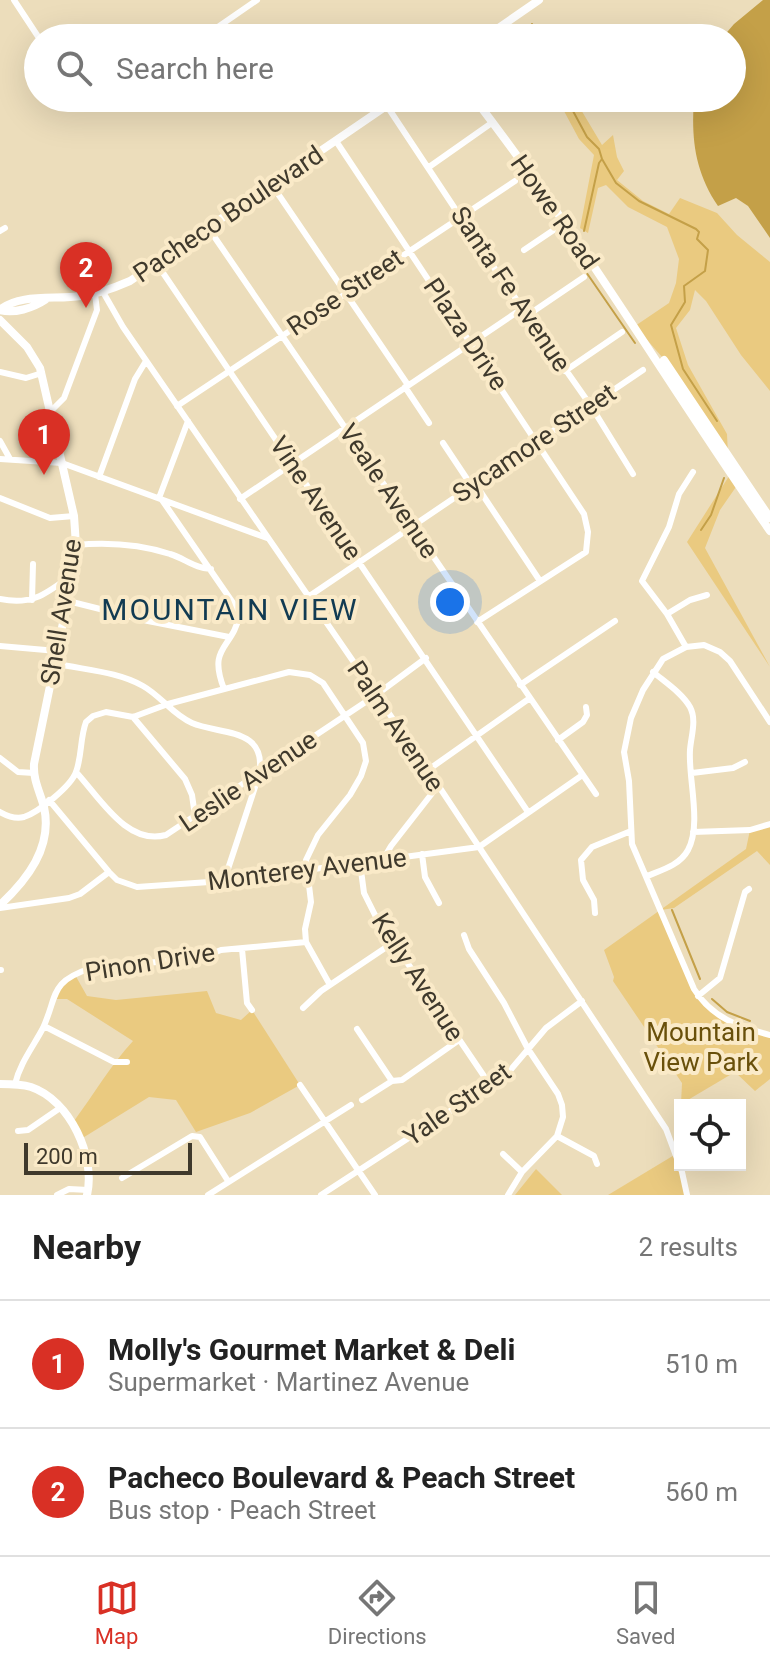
<!DOCTYPE html>
<meta charset="utf-8">
<style>
body{margin:0;font-family:Roboto,sans-serif;background:#f6f6f6;color:#222}
.controls{position:absolute;right:24px;bottom:24px;display:grid;overflow:hidden;border-radius:0px;box-shadow:0 8px 32px #0002}
.controls button{width:72px;height:72px;display:grid;place-items:center;padding:0;border:0;border-bottom:2px solid #e0e0e0;background:#fff;color:#222;font:40px sans-serif}
.scale{position:absolute;left:24px;bottom:20px;width:168px;box-sizing:border-box;padding-left:8px;border:4px solid #3f392c;border-top:0;font-size:22px;line-height:28px;white-space:nowrap;color:#3f392c;-webkit-text-stroke:6px #faeac8;paint-order:stroke}
.you{position:absolute;left:450px;top:602px;width:28px;height:28px;margin:-20px;border:6px solid #fff;border-radius:50%;background:#1a73e8;box-shadow:0 0 0 12px #1a73e833}
.badge{display:grid;place-items:center;width:52px;height:52px;border-radius:50%;background:#d93025;color:#fff;font-size:26px;font-weight:700}
.pin{position:absolute;translate:-50% -66px;filter:drop-shadow(0 2px 4px #0008)}
.pin::after{content:'';position:absolute;top:42px;width:28px;height:24px;background:inherit;clip-path:polygon(0 0,100% 0,50% 100%)}
.list{margin:0;padding:0;list-style:none}
h2{display:flex;justify-content:space-between;align-items:center;height:104px;margin:0;padding:0 32px;font-size:34px}
h2 small{font-size:26px;font-weight:400;color:#767676}
.list li{display:grid;grid-template-columns:52px 1fr auto;gap:24px;align-items:center;box-sizing:border-box;height:128px;padding:0 32px;border-top:2px solid #e0e0e0}
.list b{display:block;font-size:30px;white-space:nowrap}
.list p{margin:0;font-size:26px;white-space:nowrap;color:#767676}
.list em{font-size:26px;font-style:normal;color:#767676}
.icon{flex:none;width:44px;height:44px;fill:none;stroke:currentColor;stroke-width:2;stroke-linecap:round;stroke-linejoin:round}
.map{position:relative;flex:none;width:770px;height:1195px;overflow:hidden}
.search{position:absolute;background:#fff;box-shadow:0 8px 32px #0002;left:24px;right:24px;top:24px;height:88px;display:flex;align-items:center;gap:20px;box-sizing:border-box;padding:0 28px;border-radius:44px;color:#767676;font-size:30px}
.sheet{height:360px;background:#fff}
nav{display:flex;justify-content:space-around;align-items:center;box-sizing:border-box;height:112px;border-top:2px solid #e0e0e0;background:#fff;font-size:22px;color:#767676}
nav a{display:grid;justify-items:center;gap:4px}
nav .on{color:#d93025}
.map>svg:first-child{display:block}
</style>
<div class="map">
<svg width="770" height="1195" viewBox="0 0 770 1195">
<rect width="100%" height="100%" fill="#ecddbb"/>
<path fill="#eaca80" d="M 557,98 L 574,98 L 602,145 L 613,135 L 617,157 L 624,171 L 617,180 L 643,201 L 669,214 L 680,198 L 717,213 L 737,235 L 770,262 L 770,391 L 741,355 L 706,301 L 695,290 L 690,310 L 676,328 L 688,365 L 727,434 L 728,454 L 662,357 L 635,326 L 669,303 L 676,283 L 679,259 L 667,227 L 628,207 L 606,185 L 598,188 L 588,233 L 580,228 L 594,155 L 579,139 Z
M 731,473 L 738,484 L 720,510 L 705,548 L 770,667 L 687,542 Z
M 770,824 L 770,865 L 757,851 L 674,908 L 661,910 L 692,986 L 716,1014 L 770,1035 L 770,1079 L 755,1091 L 735,1072 L 681,1104 L 682,1083 L 613,981 L 614,977 L 604,950 L 746,849 L 750,830 Z
M 74,973 L 87,996 L 116,1000 L 207,991 L 216,1013 L 241,1020 L 252,1010 L 300,1085 L 250,1113 L 196,1132 L 176,1100 L 149,1097 L 81,1139 L 74,1121 C 94,1094 110,1066 133,1041 L 67,999 L 51,999 Z
M 676,1154 L 687,1195 L 608,1195 Z
M 536,1169 L 562,1195 L 515,1195 Z"/>
<path fill="#c4a048" d="M 763,0 L 770,0 L 770,238 L 748,206 L 736,198 L 718,206 C 695,172 691,139 694,98 L 732,98 L 732,38 L 722,38 L 734,24 Z"/>
<g fill="none" stroke-linecap="round" stroke-linejoin="round">
<path stroke="#c4a048" stroke-width="2" d="M 532,24 L 534,38
M 566,98 L 587,137 L 599,149 L 602,159 L 616,183 L 639,201 L 696,229 L 699,232 L 697,239 L 708,250 L 705,271 L 684,286 L 685,302 L 671,325 L 683,369 L 717,421
M 584,231 L 599,163 L 602,159
M 575,256 L 635,343
M 701,530 L 711,515 L 724,478
M 672,910 L 700,979
M 712,999 L 727,1012 L 750,1021"/>
<path stroke="#fff" stroke-width="6" d="M 14,0 L 39,38
M 202,38 L 257,0
M 76,98 C 86,114 100,107 113,98
M 387,106 L 495,269 L 591,406 L 633,474
M 336,141 L 584,514 L 588,532 L 586,552 L 477,622
M 429,167 L 493,122
M 272,185 L 408,385
M 209,229 L 596,794
M 0,231 L 5,228
M 524,250 L 564,223
M 157,264 L 528,812
M 103,292 L 123,327 L 428,770 L 666,1129 L 682,1172 L 687,1195
M 528,315 L 584,277
M 565,371 L 622,332
M 0,372 L 26,378 L 42,373
M 405,387 L 429,423
M 177,406 L 515,181
M 51,411 L 64,398 L 97,310 L 95,294
M 0,441 L 10,459
M 443,443 L 471,485
M 0,459 L 62,463 L 267,538
M 99,477 L 135,379 L 146,361
M 474,482 L 540,581
M 0,498 L 50,518 L 74,516
M 159,498 L 188,421
M 240,499 L 523,308
M 162,500 L 240,613 C 233,650 207,645 224,689
M 76,545 C 109,542 139,544 170,554 C 184,558 196,569 211,569
M 308,597 L 643,370
M 0,599 C 33,606 47,593 73,574
M 32,600 L 33,564
M 68,601 L 148,621 L 229,637
M 667,614 L 690,600 L 707,595
M 0,646 L 57,651
M 686,647 L 667,614 L 642,581 L 669,527 L 679,494 L 693,472
M 54,663 C 83,670 117,671 143,686 C 161,696 173,715 192,723 C 220,735 268,727 259,775 L 224,881
M 520,685 L 615,621
M 133,717 L 185,779 L 192,795 L 195,816
M 770,722 L 730,661 L 720,652 L 704,645 L 686,647 L 663,659 L 643,690 L 631,718 L 624,752 L 629,781 L 632,844 L 694,989 C 712,1018 739,1027 770,1035
M 558,740 L 583,722 L 587,715 L 586,707
M 0,758 L 18,772 L 34,773
M 428,770 L 530,698
M 76,772 C 100,798 127,846 166,835 L 376,695 L 426,658
M 692,773 L 733,768 L 745,762
M 49,800 L 109,872 L 117,880 L 137,887 L 224,881 L 479,847 L 581,776
M 0,812 C 7,816 16,819 24,817 C 39,812 71,786 76,772 C 82,756 80,738 86,722 L 93,716 L 106,712 L 133,717 L 168,704 L 289,672 L 310,675 L 323,683 L 363,743 L 366,761 L 361,776 L 350,795 L 318,835 L 306,860 L 311,902 L 305,929 L 306,942 L 330,985
M 693,832 L 750,830 L 770,824
M 422,854 L 425,877 L 439,903
M 384,858 L 391,846 L 437,787
M 360,863 L 364,893 L 375,915 L 490,1085
M 647,876 C 662,870 680,865 688,850 C 702,824 688,778 690,750 C 691,736 697,720 690,707 C 682,693 665,682 653,672
M 0,908 L 69,898 L 80,894 L 109,872
M 595,913 L 594,900 L 583,880 L 581,860 L 592,847 L 631,831
M 464,935 L 469,949 L 504,1003 L 528,1049 L 558,1094 L 562,1105 L 563,1117 L 557,1136 L 522,1172 L 508,1195
M 242,949 L 247,1003 L 252,1010
M 0,970 L 1,970
M 698,996 L 720,978 L 745,892 L 749,889
M 303,1008 L 321,991 L 394,942
M 44,1026 L 114,1062 L 127,1062
M 357,1029 L 392,1081
M 15,1084 C 20,1063 33,1047 43,1028 C 58,995 49,982 91,968 L 201,958 L 221,950 L 306,942
M 300,1085 L 375,1195
M 362,1100 L 392,1081 L 402,1080 L 459,1040
M 18,1131 L 28,1130 L 60,1108
M 557,1136 L 594,1156 L 597,1164
M 503,1154 L 522,1172
M 122,1178 L 192,1136 L 200,1137 L 228,1181
M 57,1195 L 69,1189 L 88,1190
M 208,1195 L 351,1105
M 321,1195 L 507,1074 L 546,1028 L 582,1001"/>
<path stroke="#fff" stroke-width="8" d="M 484,38 L 539,0
M 474,98 C 581,237 670,387 770,531
M 0,310 C 19,293 56,300 81,296 C 98,294 114,288 130,281 L 398,98
M 0,310 C 14,314 33,308 45,300
M 0,320 L 27,347 L 40,368 L 74,516 L 76,545 L 73,574 L 34,764 C 33,780 40,792 44,807 C 53,847 27,880 0,905
M 664,360 L 770,518
M 0,1084 C 10,1084 21,1084 31,1087 C 70,1100 96,1157 87,1195"/>
</g>
<g text-anchor="middle" dominant-baseline="central" stroke-width="8" stroke-linejoin="round" paint-order="stroke">
<g font-size="26" fill="#3f392c" stroke="#faeac8">
<text transform="translate(555 212) rotate(55)">Howe Road</text>
<text transform="translate(228 214) rotate(-34)">Pacheco Boulevard</text>
<text transform="translate(511 289) rotate(56)">Santa Fe Avenue</text>
<text transform="translate(345 292) rotate(-34)">Rose Street</text>
<text transform="translate(466 334) rotate(56)">Plaza Drive</text>
<text transform="translate(534 443) rotate(-34)">Sycamore Street</text>
<text transform="translate(389 491) rotate(56)">Veale Avenue</text>
<text transform="translate(316 498) rotate(56)">Vine Avenue</text>
<text transform="translate(61 612) rotate(-81)">Shell Avenue</text>
<text transform="translate(396 726) rotate(56)">Palm Avenue</text>
<text transform="translate(248 781) rotate(-34)">Leslie Avenue</text>
<text transform="translate(307 869) rotate(-7)">Monterey Avenue</text>
<text transform="translate(150 962) rotate(-9)">Pinon Drive</text>
<text transform="translate(418 977) rotate(57)">Kelly Avenue</text>
<text transform="translate(457 1104) rotate(-35)">Yale Street</text>
</g>
<g font-size="26" fill="#69500b" stroke="#faeac8">
<text x="701" y="1032">Mountain<tspan x="701" dy="30">View Park</tspan></text>
</g>
<g font-size="30" letter-spacing="2" fill="#123b52" stroke="#faeac8">
<text x="230" y="609">MOUNTAIN VIEW</text>
</g>
</g>
</svg>
<div class="controls">
<button><svg class="icon" aria-label="locate" viewBox="0 0 24 24"><circle cx="12" cy="12" r="6"/><path d="M12 2v4M12 18v4M2 12h4M18 12h4"/></svg></button>
</div>
<div class="scale">200 m</div>
<div class="you"></div>
<div class="pin badge" style="left:44px;top:475px">1</div>
<div class="pin badge" style="left:86px;top:308px">2</div>
<div class="search"><svg class="icon" aria-label="search" viewBox="0 0 24 24"><circle cx="10" cy="10" r="6"/><path d="M15 15l6 6"/></svg>Search here</div>
</div>
<section class="sheet">
<h2>Nearby<small>2 results</small></h2>
<ul class="list">
<li><span class="badge">1</span><div><b>Molly's Gourmet Market &amp; Deli</b><p>Supermarket · Martinez Avenue</p></div><em>510 m</em></li>
<li><span class="badge">2</span><div><b>Pacheco Boulevard &amp; Peach Street</b><p>Bus stop · Peach Street</p></div><em>560 m</em></li>
</ul>
</section>
<nav>
<a class="on"><svg class="icon" aria-label="map" viewBox="0 0 24 24"><path d="M3 6l6-2 6 2 6-2v14l-6 2-6-2-6 2zM9 4v14M15 6v14"/></svg>Map</a>
<a><svg class="icon" aria-label="directions" viewBox="0 0 24 24"><path d="M12 3l9 9-9 9-9-9zM9 14v-3h6M13 9l2 2-2 2"/></svg>Directions</a>
<a><svg class="icon" aria-label="saved" viewBox="0 0 24 24"><path d="M7 4h10v16l-5-4-5 4z"/></svg>Saved</a>
</nav>
